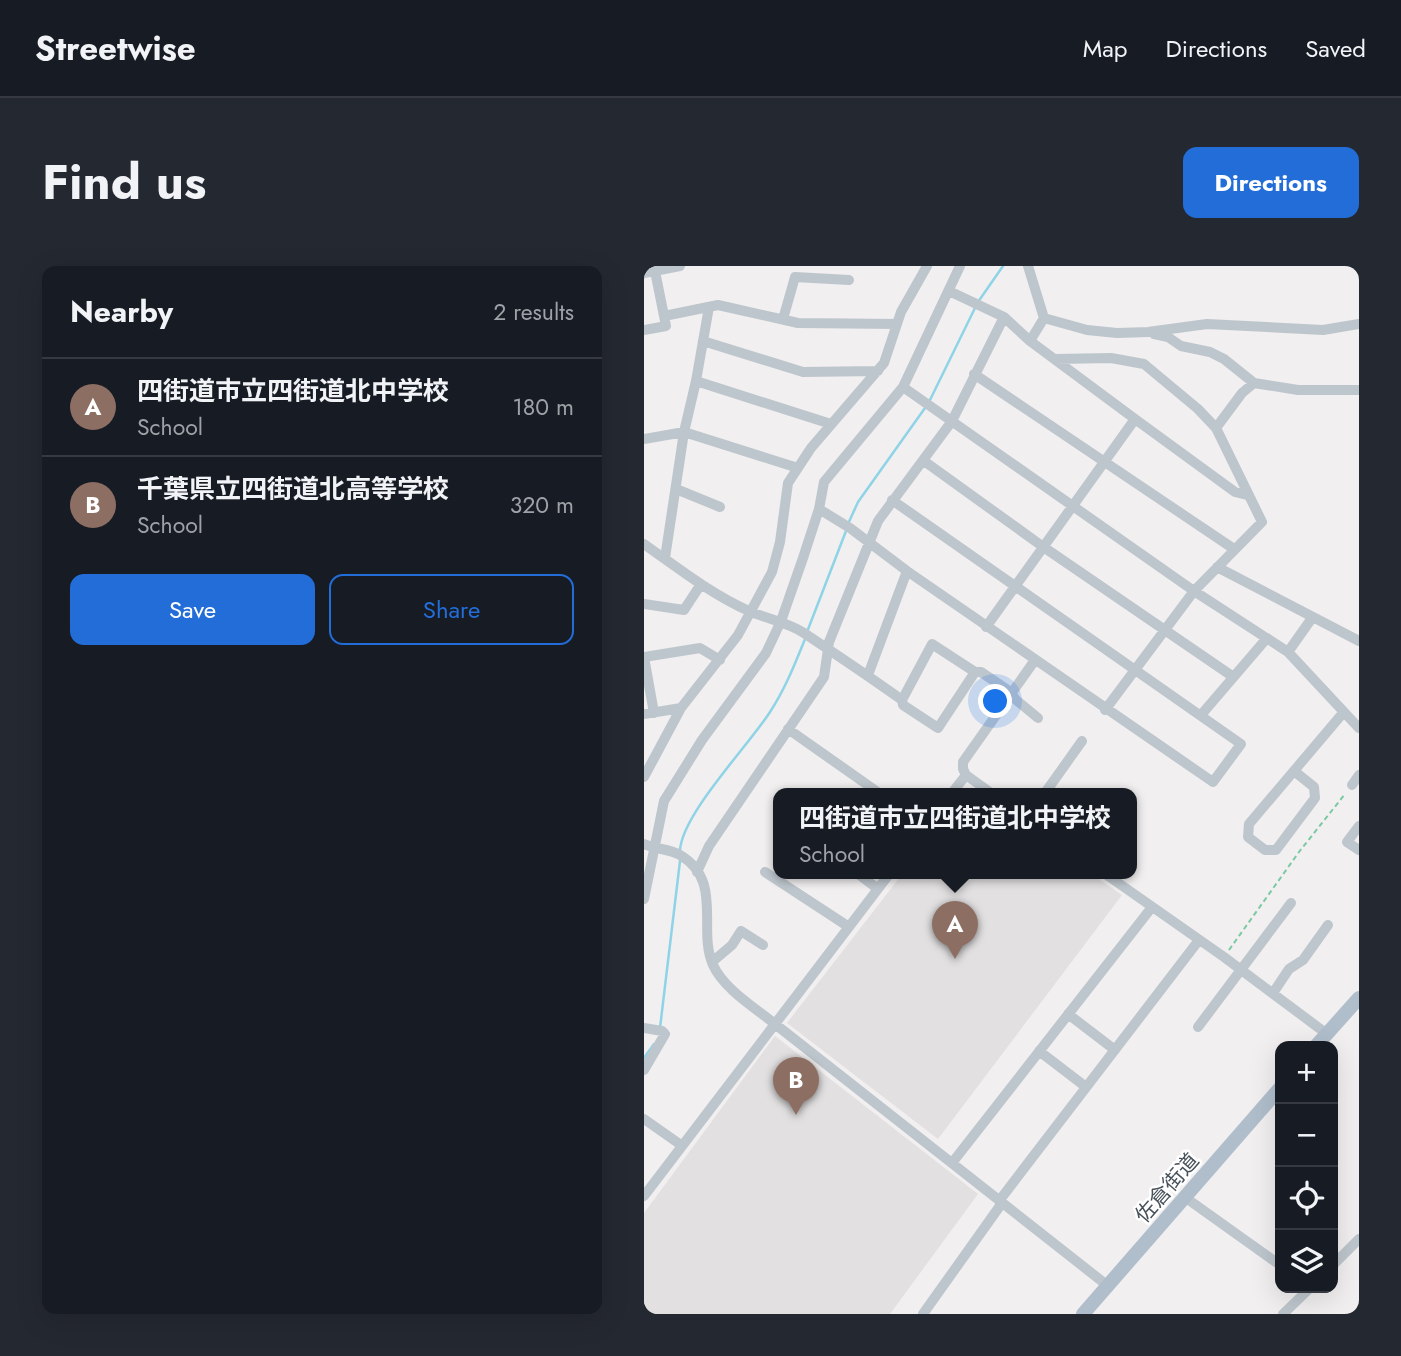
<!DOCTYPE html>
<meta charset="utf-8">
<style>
body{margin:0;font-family:Jost,"Noto Sans JP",sans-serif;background:#242831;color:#f1f3f6}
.controls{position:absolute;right:21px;bottom:21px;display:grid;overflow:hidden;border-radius:14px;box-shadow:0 7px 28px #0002}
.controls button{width:63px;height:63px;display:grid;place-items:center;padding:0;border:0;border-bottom:2px solid #363941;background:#171b24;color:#f1f3f6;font:35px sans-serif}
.you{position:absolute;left:352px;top:436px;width:24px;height:24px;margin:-18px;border:5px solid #fff;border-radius:50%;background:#1a73e8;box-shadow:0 0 0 10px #1a73e833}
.badge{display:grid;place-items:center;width:46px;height:46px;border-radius:50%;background:#236dd8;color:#fff;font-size:23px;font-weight:700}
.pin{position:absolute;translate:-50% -58px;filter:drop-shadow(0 2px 4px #0008)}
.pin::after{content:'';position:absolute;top:37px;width:24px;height:21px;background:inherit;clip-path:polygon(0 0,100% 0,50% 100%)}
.popup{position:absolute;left:129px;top:522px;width:364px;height:91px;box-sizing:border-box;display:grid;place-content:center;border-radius:14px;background:#171b24;filter:drop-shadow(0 2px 5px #0005);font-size:23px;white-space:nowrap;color:#9ea1a6}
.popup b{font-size:26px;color:#f1f3f6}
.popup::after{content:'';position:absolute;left:50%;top:100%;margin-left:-14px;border:14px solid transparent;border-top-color:#171b24}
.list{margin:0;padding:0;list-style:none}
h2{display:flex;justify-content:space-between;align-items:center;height:91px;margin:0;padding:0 28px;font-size:30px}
h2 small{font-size:23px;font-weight:400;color:#9ea1a6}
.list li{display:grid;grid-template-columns:46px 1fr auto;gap:21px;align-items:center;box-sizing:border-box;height:98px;padding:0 28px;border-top:2px solid #363941}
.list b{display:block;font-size:26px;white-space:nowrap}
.list p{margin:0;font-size:23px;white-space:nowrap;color:#9ea1a6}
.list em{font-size:23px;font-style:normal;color:#9ea1a6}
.actions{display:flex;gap:14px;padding:21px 28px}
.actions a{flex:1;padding:16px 0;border:2px solid #236dd8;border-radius:14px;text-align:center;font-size:24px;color:#236dd8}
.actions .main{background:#236dd8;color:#fff}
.icon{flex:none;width:38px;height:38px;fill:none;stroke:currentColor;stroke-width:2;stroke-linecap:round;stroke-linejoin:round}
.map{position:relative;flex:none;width:715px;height:1048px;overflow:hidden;border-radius:14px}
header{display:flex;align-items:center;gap:42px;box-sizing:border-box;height:98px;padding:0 35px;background:#171b24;border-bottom:2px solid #363941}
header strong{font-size:33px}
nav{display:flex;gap:38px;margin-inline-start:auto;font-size:24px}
.intro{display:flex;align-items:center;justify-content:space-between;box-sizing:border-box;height:168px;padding:0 42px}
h1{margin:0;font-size:49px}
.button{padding:18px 32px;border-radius:14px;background:#236dd8;color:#fff;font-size:24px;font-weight:700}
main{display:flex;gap:42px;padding:0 42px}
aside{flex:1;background:#171b24;border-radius:14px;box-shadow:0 7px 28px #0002}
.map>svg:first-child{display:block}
</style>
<header>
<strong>Streetwise</strong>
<nav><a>Map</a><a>Directions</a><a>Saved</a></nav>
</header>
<div class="intro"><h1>Find us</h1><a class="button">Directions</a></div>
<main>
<aside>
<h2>Nearby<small>2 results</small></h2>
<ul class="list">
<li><span class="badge" style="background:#8d6e63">A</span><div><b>四街道市立四街道北中学校</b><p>School</p></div><em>180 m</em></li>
<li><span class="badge" style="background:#8d6e63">B</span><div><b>千葉県立四街道北高等学校</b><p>School</p></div><em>320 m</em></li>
</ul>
<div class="actions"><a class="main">Save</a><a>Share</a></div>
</aside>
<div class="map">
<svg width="715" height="1048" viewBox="0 0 715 1048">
<rect width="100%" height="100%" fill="#f1efef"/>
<path fill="#e2e0e0" d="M 259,607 L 446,607 L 478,629 L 294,873 L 143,757 Z
M 131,770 L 334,928 L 246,1048 L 0,1048 L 0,947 Z"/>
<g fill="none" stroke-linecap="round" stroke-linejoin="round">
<path stroke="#8fd3e7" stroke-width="2.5" d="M 334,36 L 359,0
M 285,136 L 331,42
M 204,258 L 214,236 L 281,142
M 163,366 L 202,265
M 36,585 C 37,549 105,479 126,446 C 141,423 151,398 161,373
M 16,762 L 36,595
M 0,792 L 10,778"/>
<path stroke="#7ac9a4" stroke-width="2" stroke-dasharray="5 3.5" stroke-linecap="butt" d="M 585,684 L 655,586 L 701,528"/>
<path stroke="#bec6cd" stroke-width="10" d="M 384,0 L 400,52 L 443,64 L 473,67 L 504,66 L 563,58 L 679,64 L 715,58
M 11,5 L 20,50 L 74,39 L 154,57 L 253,58
M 0,7 L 36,0
M 305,25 L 360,51 L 386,75 L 491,153 L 342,361
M 139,53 L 151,11 L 205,14
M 0,64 L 22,60 L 20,50
M 510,68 L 524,71 L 537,80 L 566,86 L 580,93 L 610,117
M 59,75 L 159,106 L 234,105
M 386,75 L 400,52
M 411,93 L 467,92 L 500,98 L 554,143 L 572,162 L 618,256 L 550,325 L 461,444
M 330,108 L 590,283
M 52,115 L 187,158
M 259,121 L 550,325 L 644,386 L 715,462
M 491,153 L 591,226 L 603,229
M 572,162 L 598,127 L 610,117 L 654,124 L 715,124
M 0,173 L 40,166 L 154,202
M 280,195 L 398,280 L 588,410
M 32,223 L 76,241
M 175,243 L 206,262 L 263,305 L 569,516 L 597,478 L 248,234
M 0,278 C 34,302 67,328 105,345 C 123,353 143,356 160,367 C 193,389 226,411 258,434 L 259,439 L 294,462 L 331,406 L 337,406 L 368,427 L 371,433 L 394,452
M 21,292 L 40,166 L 52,115 L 65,41
M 573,301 L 715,375
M 0,338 L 40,344 L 57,318
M 644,386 L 668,352
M 224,409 L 263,305
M 258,434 L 288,378 L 331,406
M 10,447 L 0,391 L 56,382 L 76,394
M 0,448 L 37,442
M 557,449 L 623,372
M 144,463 L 235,527
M 650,505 L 670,521 L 671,532 L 632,584 L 621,584 L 604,571 L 605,558 L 699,447
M 322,509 L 319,503 L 319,496 L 391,394
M 0,511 L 37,442 L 94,369 L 128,306 L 136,276 L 144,217 L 167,182 L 240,97 L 257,46 L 283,0
M 708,519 L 715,509
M 245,527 L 246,527
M 308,527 L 322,509 L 347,527
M 401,527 L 438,475
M 715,560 L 703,576 L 715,584
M 0,578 C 11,583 26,583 36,589 C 80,615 53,663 69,699 C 80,723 110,741 131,758 L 464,1020
M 53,606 L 65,580 L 180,411 L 185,376 L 234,255 L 308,155 L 360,51
M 121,606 L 205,661
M 213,607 L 234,623
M 460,607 L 580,691 L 683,768
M 0,633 L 20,535 L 58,474 L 122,387 L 137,355 L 159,292 L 175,243 L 180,216 L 259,121 L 316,0
M 68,696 L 88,679 L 97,665 L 119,679
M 629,727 L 645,703 L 659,694 L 684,659
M 424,748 L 471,784
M 554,761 L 647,637
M 0,762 L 18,765 L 21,768 L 0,804
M 395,785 L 442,821
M 0,853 L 37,879
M 308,897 L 508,641
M 0,930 L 246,607
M 542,932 L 636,999
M 355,935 L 555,674
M 689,999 L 715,973
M 279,1048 L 358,937
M 639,1048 L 666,1022"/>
<path stroke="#b0becc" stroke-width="14" d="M 672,780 L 715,732
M 439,1048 L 636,822"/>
</g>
<g text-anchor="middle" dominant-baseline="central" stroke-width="5" stroke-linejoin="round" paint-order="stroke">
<g font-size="21" fill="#48525b" stroke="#fff">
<text transform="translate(523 922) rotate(-49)">佐倉街道</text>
</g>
</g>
</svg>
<div class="controls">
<button>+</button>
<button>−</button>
<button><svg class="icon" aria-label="locate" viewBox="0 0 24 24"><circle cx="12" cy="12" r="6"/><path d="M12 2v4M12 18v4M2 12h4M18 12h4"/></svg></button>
<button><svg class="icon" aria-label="layers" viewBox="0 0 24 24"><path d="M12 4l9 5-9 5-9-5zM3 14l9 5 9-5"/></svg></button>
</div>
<div class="you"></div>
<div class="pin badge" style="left:311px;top:693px;background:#8d6e63">A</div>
<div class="popup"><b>四街道市立四街道北中学校</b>School</div>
<div class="pin badge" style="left:152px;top:849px;background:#8d6e63">B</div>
</div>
</main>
